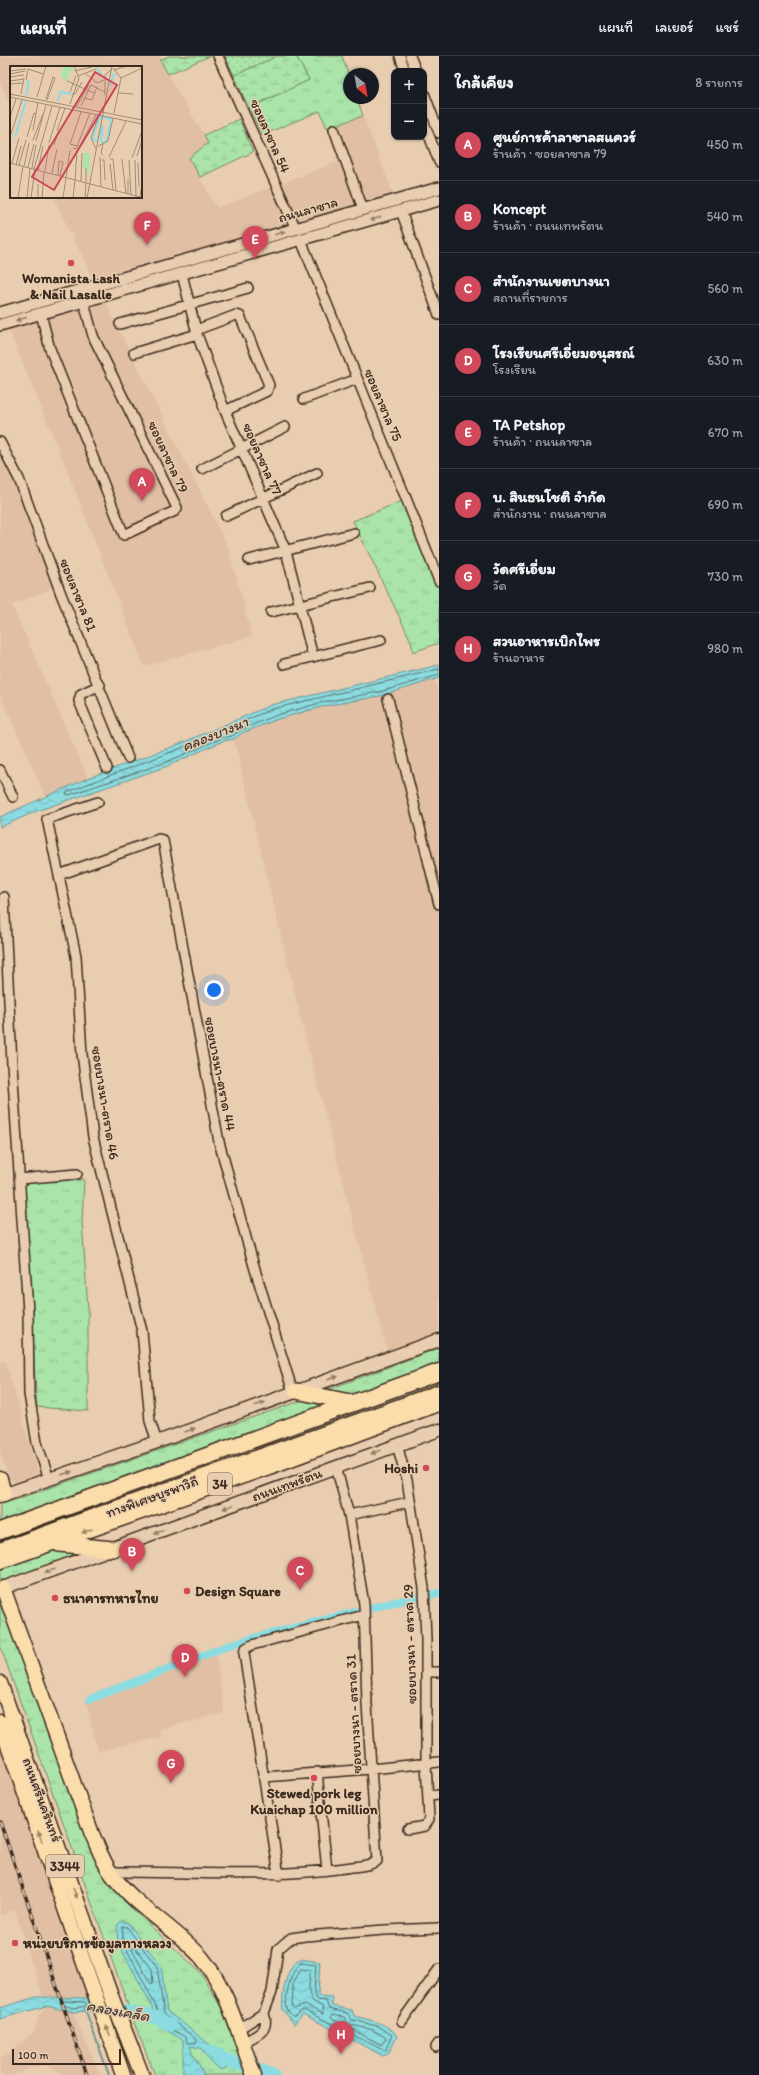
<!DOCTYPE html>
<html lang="th">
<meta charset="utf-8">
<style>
body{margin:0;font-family:Itim,"Playpen Sans Thai",sans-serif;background:#242831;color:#f1f3f6}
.controls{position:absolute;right:12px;top:12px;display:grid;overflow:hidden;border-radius:8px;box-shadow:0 1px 3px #0004}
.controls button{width:36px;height:36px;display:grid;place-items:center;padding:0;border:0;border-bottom:1px solid #363941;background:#171b24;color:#f1f3f6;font:20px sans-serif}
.compass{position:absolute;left:343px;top:12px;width:36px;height:36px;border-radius:50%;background:#171b24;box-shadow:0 1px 3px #0004;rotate:149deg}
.scale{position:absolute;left:12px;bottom:10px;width:109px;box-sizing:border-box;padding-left:4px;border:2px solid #3b2a1e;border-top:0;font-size:11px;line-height:14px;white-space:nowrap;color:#3b2a1e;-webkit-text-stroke:3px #e9cdb0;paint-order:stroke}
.you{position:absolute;left:214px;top:934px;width:14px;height:14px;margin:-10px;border:3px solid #fff;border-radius:50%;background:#1a73e8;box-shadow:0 0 0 6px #1a73e833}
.badge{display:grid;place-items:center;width:26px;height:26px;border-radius:50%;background:#d1495b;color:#fff;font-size:13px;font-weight:700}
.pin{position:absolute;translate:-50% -33px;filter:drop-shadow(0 1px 2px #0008)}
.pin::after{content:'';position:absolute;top:21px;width:14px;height:12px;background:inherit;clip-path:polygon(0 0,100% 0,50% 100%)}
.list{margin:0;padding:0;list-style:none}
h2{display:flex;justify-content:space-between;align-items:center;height:52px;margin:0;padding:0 16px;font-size:17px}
h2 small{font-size:13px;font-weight:400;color:#9ea1a6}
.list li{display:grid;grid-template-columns:26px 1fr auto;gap:12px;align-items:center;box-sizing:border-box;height:72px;padding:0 16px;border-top:1px solid #363941}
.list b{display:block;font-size:15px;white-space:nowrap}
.list p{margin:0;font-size:13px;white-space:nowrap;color:#9ea1a6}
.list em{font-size:13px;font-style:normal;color:#9ea1a6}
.map{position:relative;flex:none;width:439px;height:2019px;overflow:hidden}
header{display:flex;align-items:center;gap:24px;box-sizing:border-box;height:56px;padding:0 20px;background:#171b24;border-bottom:1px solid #363941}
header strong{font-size:19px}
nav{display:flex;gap:22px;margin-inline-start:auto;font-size:14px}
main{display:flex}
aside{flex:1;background:#171b24}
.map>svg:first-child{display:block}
</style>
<header>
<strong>แผนที่</strong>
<nav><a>แผนที่</a><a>เลเยอร์</a><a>แชร์</a></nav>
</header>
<main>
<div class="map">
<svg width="439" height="2019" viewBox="0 0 439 2019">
<defs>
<pattern id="grass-tufts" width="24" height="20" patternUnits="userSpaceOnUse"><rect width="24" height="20" fill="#aae4a9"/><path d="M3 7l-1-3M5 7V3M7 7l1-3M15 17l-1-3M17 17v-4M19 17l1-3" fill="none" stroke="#93c491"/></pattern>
<pattern id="wetland-marsh" width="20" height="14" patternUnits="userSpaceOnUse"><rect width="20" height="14" fill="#aae4a9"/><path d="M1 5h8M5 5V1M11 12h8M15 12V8" fill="none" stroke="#93c491"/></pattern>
<pattern id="garden-dots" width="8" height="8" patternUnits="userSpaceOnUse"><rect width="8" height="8" fill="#aae4a9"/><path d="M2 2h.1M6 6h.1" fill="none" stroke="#93c491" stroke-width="1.8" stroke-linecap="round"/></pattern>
<pattern id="water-waves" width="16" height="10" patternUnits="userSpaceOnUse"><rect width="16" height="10" fill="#8bdce1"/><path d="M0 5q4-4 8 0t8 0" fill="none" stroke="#79bdc1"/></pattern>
</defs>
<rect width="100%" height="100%" fill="#e9cdb0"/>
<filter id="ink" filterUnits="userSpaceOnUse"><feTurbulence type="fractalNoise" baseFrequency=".025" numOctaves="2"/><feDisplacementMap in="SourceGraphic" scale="8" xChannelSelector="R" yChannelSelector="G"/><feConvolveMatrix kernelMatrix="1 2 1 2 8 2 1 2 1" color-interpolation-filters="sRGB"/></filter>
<g filter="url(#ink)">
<path fill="#e0bfa4" d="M 0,0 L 159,0 L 172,26 L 208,86 L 189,102 L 217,152 L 338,106 L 327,72 L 363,60 L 394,140 L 93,222 L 53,141 L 141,141 L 141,11 L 11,11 L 11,51 L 0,27 Z
M 105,246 L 228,491 L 252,580 L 144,610 L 61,399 L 8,272 Z
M 0,395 L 16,425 L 55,531 L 12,549 L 88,722 L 46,741 L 0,638 Z
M 435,623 L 439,640 L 439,1275 L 387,1295 L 304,976 L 234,683 L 242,677 L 278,663 L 325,650 L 380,640 Z
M 0,1306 L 6,1306 L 40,1423 L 19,1428 L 14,1427 L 9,1421 L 0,1396 Z
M 216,1596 L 224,1657 L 160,1673 L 161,1681 L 98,1695 L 86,1646 Z
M 0,1685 L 89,1942 L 43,1941 L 15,1854 L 0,1859 Z
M 46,1950 L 73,1956 L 100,2019 L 63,2019 L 61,2016 L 44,2009 L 27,2013 L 14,2019 L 0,2019 L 0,2002 L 12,1995 L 35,1975 L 39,1960 Z"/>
<path fill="url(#grass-tufts)" stroke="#728764" d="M 296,0 L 342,0 L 349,20 L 349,42 L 357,42 L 363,60 L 327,72 L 320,55 L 262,79 L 249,52 L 309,24 Z
M 402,445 L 439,532 L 439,587 L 413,596 L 411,585 L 353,465 Z
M 84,1123 L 82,1166 L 88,1252 L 88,1355 L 37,1351 L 23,1135 L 25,1129 L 33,1126 Z
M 439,1292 L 439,1312 L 346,1343 L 327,1334 Z
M 303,1344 L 314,1346 L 322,1352 L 0,1466 L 0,1449 Z
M 46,1494 L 83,1498 L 0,1527 L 0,1509 Z
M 0,1546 L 6,1551 L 106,1821 L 126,1847 L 201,1917 L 222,1953 L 247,2019 L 155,2019 L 135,1969 L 0,1589 Z"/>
<path fill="url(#wetland-marsh)" stroke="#728764" d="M 169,0 L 210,0 L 168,18 L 160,4 Z
M 277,0 L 296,0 L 309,24 L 249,52 L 234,19 Z
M 239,63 L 253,96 L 200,121 L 189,102 L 208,87 L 204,79 Z"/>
<path fill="url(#garden-dots)" stroke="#728764" d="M 225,0 L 273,0 L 273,2 L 234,19 Z"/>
<path fill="url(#water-waves)" stroke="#6b9593" d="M 439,609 L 439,622 L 380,640 L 325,650 L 278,663 L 242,677 L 234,683 L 223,685 L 165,711 L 37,755 L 0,771 L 0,761 L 88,722 L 177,689 L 271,649 Z
M 122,1864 L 129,1868 L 161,1910 L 167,1955 L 223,1999 L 230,2010 L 221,2014 L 211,2006 L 201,1992 L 190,1990 L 192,1997 L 205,2019 L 183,2019 L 183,1984 L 159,1970 L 149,1944 L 118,1887 L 117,1870 Z
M 300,1903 L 320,1906 L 318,1938 L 320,1940 L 332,1941 L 332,1950 L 352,1954 L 354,1960 C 365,1963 393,1968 397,1981 L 388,1998 L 383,2000 L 303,1958 L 294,1968 L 283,1954 C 281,1941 286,1909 300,1903 Z
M 36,1941 L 89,1942 L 93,1955 L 73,1956 L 46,1950 L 0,1963 L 0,1952 Z"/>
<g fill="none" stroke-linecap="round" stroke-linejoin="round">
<path stroke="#5b716c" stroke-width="1" d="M 439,613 L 272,653 L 179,693 L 67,736 L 66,738 L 69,739 L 164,707 L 222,682 L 232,680 L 240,674 L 277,659 L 324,646 L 379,636 L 439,619
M 123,1870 L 127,1871 L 157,1911 L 164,1957 L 197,1984 L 197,1987 L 188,1987 L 185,1981 L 162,1967 L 152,1942 L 123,1886 Z
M 133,1891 L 135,1891 L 152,1913 L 153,1928 L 150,1927 L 132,1893 Z
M 301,1907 L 316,1909 L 314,1939 L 318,1944 L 326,1945 L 329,1953 L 347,1957 L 352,1964 L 377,1970 L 392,1979 L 385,1995 L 304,1954 L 300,1955 L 295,1960 L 292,1960 C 290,1958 287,1955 287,1952 C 284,1942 291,1912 301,1907 Z
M 301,1913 L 310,1914 C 310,1929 304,1945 322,1950 L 323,1958 L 305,1949 L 294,1953 L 292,1951 L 293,1929 Z
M 63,1945 L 85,1946 L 87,1950 L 74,1952 L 62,1949 L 61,1947 Z
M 333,1959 L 344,1961 L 348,1969 L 346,1970 L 332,1963 L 331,1961 Z
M 351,1969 L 370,1973 L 385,1981 L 386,1983 L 381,1989 L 350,1972 L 349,1970 Z"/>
<path stroke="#6b9593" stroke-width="2" d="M 85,1953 L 109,2019"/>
<path stroke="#8bdce1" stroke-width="8" d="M 430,1539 L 439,1537
M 370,1552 L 418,1541
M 90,1643 L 235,1587 L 358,1555"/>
<path stroke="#8bdce1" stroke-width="13" d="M 106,1952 L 155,1961 L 170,1969
M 212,1995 L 226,2004 L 273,2019"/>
<defs>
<path id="minor" d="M 218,0 L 296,173
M 400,0 L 405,15
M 410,0 L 416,15
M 424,37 L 439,77
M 424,66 L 439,106
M 334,73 L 363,153
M 401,155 L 439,259
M 301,184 C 347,298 394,411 439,525
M 182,218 L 197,278 L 225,355 L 286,495 L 313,601
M 41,258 L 50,293 L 124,479 L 175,455 L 177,452 L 93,280 L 84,246
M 120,268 L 248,232
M 196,274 L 236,259 L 240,260 L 269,329 L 267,335 L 225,355
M 134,297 L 197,278
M 304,343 L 357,323
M 0,386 L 19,423 L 61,538 L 128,702
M 202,413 L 285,371
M 226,460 L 317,417
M 249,504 L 354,477
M 271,556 L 370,532
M 284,608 L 381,584
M 100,629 L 81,638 L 79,645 L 107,712
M 388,643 L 439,848
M 0,714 L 13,741
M 98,746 L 47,763 L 76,900 L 82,998 L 93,1081 L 142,1275 L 150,1365 L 157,1386
M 59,819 L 159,783 L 163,784 L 219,1086 L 256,1217 L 293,1336
M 4,841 L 12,1008 L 28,1256 L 29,1338 L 37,1387 L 49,1423
M 19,1123 L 77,1118
M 397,1389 L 407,1424 L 424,1532 L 426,1584 L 426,1708 L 429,1763 L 425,1770 L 408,1773
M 349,1459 L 409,1446
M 426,1616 L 439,1616
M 317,1716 L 327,1814
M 264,1721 L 371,1713 L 439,1706
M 428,1740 L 439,1739
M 110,1816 C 188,1815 267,1823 345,1812 C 355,1810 368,1811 377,1805 L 367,1648 L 364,1548 L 349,1459 L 336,1411
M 279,1819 L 244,1597 L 246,1592 L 252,1589 L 364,1559
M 402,1965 L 439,1913
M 237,1974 L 264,1957 L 272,1936 L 278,1893 L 291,1882 L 305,1880 L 385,1874 L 439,1872
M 242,1987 C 257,1979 270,1976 264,1957
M 436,1991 L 439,1987"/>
<path id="tertiary" d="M 0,257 L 439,132
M 0,269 L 439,144"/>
<path id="secondary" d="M 0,1440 L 157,1386 L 439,1284
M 0,1533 L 439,1374"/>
<path id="primary" d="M 0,1423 L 4,1438
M 3,1532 L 92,1778 C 98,1791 103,1806 111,1817 C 135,1851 175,1871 202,1902 C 229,1934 239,1981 254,2019
M 0,1627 L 111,1940 L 142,2019
M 0,1666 L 123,2019"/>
<path id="trunk" d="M 296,1335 L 350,1346
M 59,1488 L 113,1493
M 0,1505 L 276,1408 L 439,1347"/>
<path id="motorway" d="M 0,1475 L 439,1316
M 0,1495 L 439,1337"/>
</defs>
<use href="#minor" stroke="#3b2a1e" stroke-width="12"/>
<use href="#tertiary" stroke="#3b2a1e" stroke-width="14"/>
<use href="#secondary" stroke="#3b2a1e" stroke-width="15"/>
<use href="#primary" stroke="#3b2a1e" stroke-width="17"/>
<use href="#trunk" stroke="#3b2a1e" stroke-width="18"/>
<use href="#motorway" stroke="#3b2a1e" stroke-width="19"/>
<use href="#minor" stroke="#e9cdb0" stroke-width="9"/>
<use href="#tertiary" stroke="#e9cdb0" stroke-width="11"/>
<use href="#secondary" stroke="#e9cdb0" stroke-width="12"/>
<use href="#primary" stroke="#faddab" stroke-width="14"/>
<use href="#trunk" stroke="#faddab" stroke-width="15"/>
<use href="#motorway" stroke="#faddab" stroke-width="16"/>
<defs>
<path id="rail" d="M 0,1766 L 87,2019"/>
</defs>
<use href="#rail" stroke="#3b2a1e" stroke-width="3.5"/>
<use href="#rail" stroke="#e9cdb0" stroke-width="2" stroke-dasharray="6" stroke-linecap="butt"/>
</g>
<defs><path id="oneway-solid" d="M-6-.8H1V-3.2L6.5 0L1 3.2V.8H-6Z"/></defs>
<g fill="#927c67">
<use href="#oneway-solid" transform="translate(375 163) rotate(164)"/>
<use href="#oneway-solid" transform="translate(280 177) rotate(-16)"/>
<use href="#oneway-solid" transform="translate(21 263) rotate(165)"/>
<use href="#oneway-solid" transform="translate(333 1322) rotate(-19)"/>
<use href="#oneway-solid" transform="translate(260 1348) rotate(-20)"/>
<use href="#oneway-solid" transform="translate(190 1374) rotate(-20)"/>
<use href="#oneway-solid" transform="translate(376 1396) rotate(160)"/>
<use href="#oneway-solid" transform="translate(67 1417) rotate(-19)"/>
<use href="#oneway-solid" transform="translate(228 1451) rotate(160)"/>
<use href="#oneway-solid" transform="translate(159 1476) rotate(160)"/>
<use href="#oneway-solid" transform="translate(50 1515) rotate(161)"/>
</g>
<g fill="#9a8464">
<use href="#oneway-solid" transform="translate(87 1475) rotate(160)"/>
<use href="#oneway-solid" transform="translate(40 1780) rotate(-109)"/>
<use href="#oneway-solid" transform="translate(75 1837) rotate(70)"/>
<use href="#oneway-solid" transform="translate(108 1975) rotate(-110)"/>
</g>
</g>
<g fill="#d1495b" stroke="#e9cdb0" stroke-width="1.5">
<circle cx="71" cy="207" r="4"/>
<circle cx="426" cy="1412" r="4"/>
<circle cx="187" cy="1535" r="4"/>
<circle cx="55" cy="1542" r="4"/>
<circle cx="314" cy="1722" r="4"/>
<circle cx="15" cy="1887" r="4"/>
</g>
<g text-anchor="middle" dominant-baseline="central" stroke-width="3" stroke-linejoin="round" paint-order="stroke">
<g fill="#e9cdb0" stroke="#6f5b4a" stroke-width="1">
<rect x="208" y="1417" width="24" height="22" rx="3"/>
<rect x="46" y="1799" width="38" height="22" rx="3"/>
</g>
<g font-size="13" font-weight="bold" fill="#3b2a1e">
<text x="220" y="1428">34</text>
<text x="65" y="1810">3344</text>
</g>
<g font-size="14" fill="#3b2a1e" stroke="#e9cdb0">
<text transform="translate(270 80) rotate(66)">ซอยลาซาล 54</text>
<text transform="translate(308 154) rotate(-16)">ถนนลาซาล</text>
<text transform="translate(383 349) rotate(67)">ซอยลาซาล 75</text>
<text transform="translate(168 401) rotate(65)">ซอยลาซาล 79</text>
<text transform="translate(262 403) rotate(66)">ซอยลาซาล 77</text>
<text transform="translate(78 539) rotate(68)">ซอยลาซาล 81</text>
<text transform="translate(220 1018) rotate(79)">ซอยบางนา-ตราด 44</text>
<text transform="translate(105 1047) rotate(81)">ซอยบางนา-ตราด 46</text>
<text transform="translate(287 1429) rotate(-20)">ถนนเทพรัตน</text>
<text transform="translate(152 1441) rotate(-20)">ทางพิเศษบูรพาวิถี</text>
<text transform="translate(410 1588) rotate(-92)">ซอยบางนา - ตราด 29</text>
<text transform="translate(354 1658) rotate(-93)">ซอยบางนา - ตราด 31</text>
<text transform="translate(42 1744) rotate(70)">ถนนศรีนครินทร์</text>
</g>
<g font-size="14" font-weight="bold" fill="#3b2a1e" stroke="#e9cdb0" text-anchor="start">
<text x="71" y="222" text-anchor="middle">Womanista Lash<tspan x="71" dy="16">&amp; Nail Lasalle</tspan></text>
<text x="418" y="1412" text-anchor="end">Hoshi</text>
<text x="195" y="1535">Design Square</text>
<text x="63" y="1542">ธนาคารทหารไทย</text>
<text x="314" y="1737" text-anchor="middle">Stewed pork leg<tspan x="314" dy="16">Kuaichap 100 million</tspan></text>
<text x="23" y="1887">หน่วยบริการข้อมูลทางหลวง</text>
</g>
<g font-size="15" font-style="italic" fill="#433c32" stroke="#e9cdb0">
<text transform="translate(215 678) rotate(-22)">คลองบางนา</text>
<text transform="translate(118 1955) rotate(10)">คลองเคล็ด</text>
</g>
</g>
<g transform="translate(10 10)">
<rect width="132" height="132" fill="#e9cdb0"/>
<path d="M 54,0 L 62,0 L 64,5 L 61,4 L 56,16 L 51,10 Z" fill="#aae4a9"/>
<path d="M 74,86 L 80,88 L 79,108 L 76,108 L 76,103 L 73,103 Z" fill="#aae4a9"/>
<path fill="none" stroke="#8bdce1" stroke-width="2" d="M 85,0 L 94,12M 101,20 L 103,9 L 106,8M 16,29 L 19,16 L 17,15M 48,35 L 50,26 L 62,28M 90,51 L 101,53 L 97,75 L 94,77 L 91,75 L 93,59 L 87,75 L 82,73 ZM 5,71 L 16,35"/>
<path fill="none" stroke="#a38c76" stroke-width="1" d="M 103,2 L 111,12 L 104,47M 104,4 L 117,0M 0,5 L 16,3M 65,5 L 82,1M 75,7 L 87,17 L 94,14M 0,8 L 15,5M 68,10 L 86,3M 0,11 L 14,9M 111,12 L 132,2M 16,14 L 18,3 L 33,8M 0,15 L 14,13M 57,15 L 84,27M 0,18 L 13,17M 60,26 L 66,10M 108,27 L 123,28M 0,28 L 132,54M 11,28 L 14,12M 62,28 L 65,28 L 72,16M 95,29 L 95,9 L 102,3M 0,31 L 132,58M 27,31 L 36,0M 74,32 L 82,34 L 87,21M 36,33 L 43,11 L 45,12 L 37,34M 60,38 L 69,12 L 64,0M 67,40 L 79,19M 71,40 L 81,19 L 95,26M 0,51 L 6,33M 23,64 L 28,37M 47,65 L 55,42M 1,68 L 12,34M 17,71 L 24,47 L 26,48M 23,74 L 33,48M 26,75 L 36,39M 39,77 L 50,41M 44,79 L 48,66M 67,80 L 60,78 L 71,46M 70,80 L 86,49M 88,80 L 98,75 L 103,52M 63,82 L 66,83 L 80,47M 86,83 L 81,72 L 89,49M 93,89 L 91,87 L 93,78M 127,90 L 132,74M 90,91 L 91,121M 99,91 L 116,55M 122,92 L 132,65M 100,93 L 103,93 L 106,125M 112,93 L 116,128M 92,94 L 94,94 L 95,114M 119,94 L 121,129M 125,94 L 126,130M 0,97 L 130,131 L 132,117M 2,97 L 9,72M 128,97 L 129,121M 100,98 L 103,124M 6,99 L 11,80M 9,99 L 16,74M 14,100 L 19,77M 18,101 L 24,78M 22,102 L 26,79M 24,103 L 42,40M 28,104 L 33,80M 35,105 L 39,79M 42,107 L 47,83M 48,109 L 49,95 L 53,96 L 50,110M 118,113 L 118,128M 65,114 L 67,85M 71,115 L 72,87M 76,117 L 76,102M 8,132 L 13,100M 17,132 L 20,102M 21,132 L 25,103M 28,132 L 28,118M 32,132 L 34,106M 53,132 L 60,84M 63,132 L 65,114M 75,132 L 76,117M 77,132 L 102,0"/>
<path fill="#ca4758" fill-opacity="0.15" stroke="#ca4758" stroke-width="2" d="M 85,6 L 107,19 L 44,124 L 22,111 Z"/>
<rect width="132" height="132" fill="none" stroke="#3b2a1e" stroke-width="2"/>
</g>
</svg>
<div class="controls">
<button>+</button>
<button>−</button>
</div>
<svg class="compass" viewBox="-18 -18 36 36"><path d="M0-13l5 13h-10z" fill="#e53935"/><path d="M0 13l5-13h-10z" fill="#9ea1a6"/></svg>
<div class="scale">100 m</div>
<div class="you"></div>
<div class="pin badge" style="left:142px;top:445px">A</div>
<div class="pin badge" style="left:132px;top:1515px">B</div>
<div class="pin badge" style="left:300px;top:1534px">C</div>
<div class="pin badge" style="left:185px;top:1621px">D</div>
<div class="pin badge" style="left:255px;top:203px">E</div>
<div class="pin badge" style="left:147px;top:189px">F</div>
<div class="pin badge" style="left:171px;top:1727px">G</div>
<div class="pin badge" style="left:341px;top:1998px">H</div>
</div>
<aside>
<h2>ใกล้เคียง<small>8 รายการ</small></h2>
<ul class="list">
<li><span class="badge">A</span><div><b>ศูนย์การค้าลาซาลสแควร์</b><p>ร้านค้า · ซอยลาซาล 79</p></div><em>450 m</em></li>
<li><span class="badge">B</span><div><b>Koncept</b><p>ร้านค้า · ถนนเทพรัตน</p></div><em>540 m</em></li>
<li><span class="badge">C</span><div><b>สำนักงานเขตบางนา</b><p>สถานที่ราชการ</p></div><em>560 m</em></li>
<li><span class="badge">D</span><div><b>โรงเรียนศรีเอี่ยมอนุสรณ์</b><p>โรงเรียน</p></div><em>630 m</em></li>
<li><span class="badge">E</span><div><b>TA Petshop</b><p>ร้านค้า · ถนนลาซาล</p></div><em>670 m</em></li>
<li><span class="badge">F</span><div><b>บ. สินธนโชติ จำกัด</b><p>สำนักงาน · ถนนลาซาล</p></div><em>690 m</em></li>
<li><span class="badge">G</span><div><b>วัดศรีเอี่ยม</b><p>วัด</p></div><em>730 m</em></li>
<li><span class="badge">H</span><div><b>สวนอาหารเบิกไพร</b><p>ร้านอาหาร</p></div><em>980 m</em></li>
</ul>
</aside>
</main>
